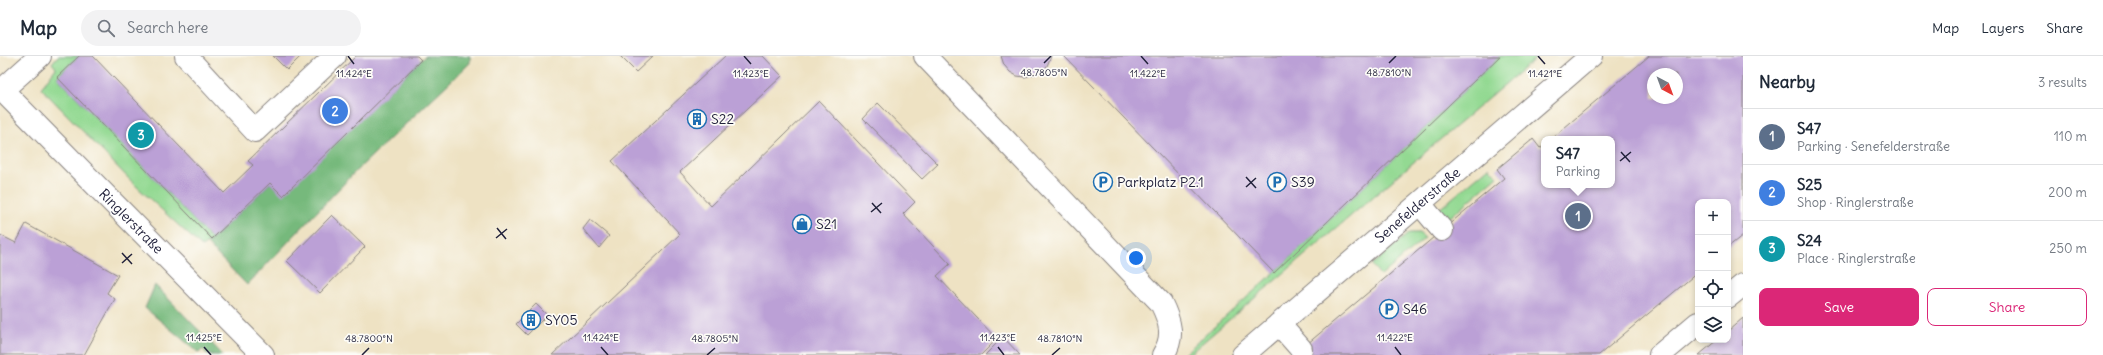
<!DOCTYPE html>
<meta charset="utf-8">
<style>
body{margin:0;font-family:Delius,sans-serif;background:#f2f2f3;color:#1f2937}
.controls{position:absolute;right:12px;bottom:12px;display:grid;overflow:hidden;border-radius:8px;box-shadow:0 2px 6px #0003}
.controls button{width:36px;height:36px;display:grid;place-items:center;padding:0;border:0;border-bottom:1px solid #e0e1e3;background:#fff;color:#1f2937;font:20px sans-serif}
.compass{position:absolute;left:1647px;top:12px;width:36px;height:36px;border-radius:50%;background:#fff;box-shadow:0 2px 6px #0003;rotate:139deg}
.you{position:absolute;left:1136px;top:202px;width:14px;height:14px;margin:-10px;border:3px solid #fff;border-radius:50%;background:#1a73e8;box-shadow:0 0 0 6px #1a73e833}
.badge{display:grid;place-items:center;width:26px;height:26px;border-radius:50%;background:#db2777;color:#fff;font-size:13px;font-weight:700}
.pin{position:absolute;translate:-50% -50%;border:2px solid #fff;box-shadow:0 1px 4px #0006}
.popup{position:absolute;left:1541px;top:80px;width:74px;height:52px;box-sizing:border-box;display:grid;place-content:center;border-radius:8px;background:#fff;filter:drop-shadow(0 1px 3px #0005);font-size:13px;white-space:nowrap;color:#747a83}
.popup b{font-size:15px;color:#1f2937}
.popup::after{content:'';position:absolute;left:50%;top:100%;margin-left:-8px;border:8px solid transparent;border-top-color:#fff}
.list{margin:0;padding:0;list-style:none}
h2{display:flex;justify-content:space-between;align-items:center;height:52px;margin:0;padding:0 16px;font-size:17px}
h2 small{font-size:13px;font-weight:400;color:#747a83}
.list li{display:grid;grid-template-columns:26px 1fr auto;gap:12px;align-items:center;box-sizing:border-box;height:56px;padding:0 16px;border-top:1px solid #e0e1e3}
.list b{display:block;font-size:15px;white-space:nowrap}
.list p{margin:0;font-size:13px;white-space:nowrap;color:#747a83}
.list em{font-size:13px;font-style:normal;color:#747a83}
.actions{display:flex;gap:8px;padding:12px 16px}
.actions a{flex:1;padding:9px 0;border:1px solid #db2777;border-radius:8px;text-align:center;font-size:14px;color:#db2777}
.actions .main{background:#db2777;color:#fff}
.icon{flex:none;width:22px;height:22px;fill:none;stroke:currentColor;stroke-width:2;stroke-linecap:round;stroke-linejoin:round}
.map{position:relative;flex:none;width:1743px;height:299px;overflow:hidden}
header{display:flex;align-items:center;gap:24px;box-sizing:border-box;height:56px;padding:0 20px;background:#fff;border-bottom:1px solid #e0e1e3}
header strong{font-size:19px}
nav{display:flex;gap:22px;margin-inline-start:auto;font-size:14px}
.search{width:280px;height:36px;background:#f2f2f3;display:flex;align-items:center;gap:10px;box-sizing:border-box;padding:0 14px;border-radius:22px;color:#747a83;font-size:15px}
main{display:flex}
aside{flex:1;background:#fff}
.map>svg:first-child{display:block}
</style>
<header>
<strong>Map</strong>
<div class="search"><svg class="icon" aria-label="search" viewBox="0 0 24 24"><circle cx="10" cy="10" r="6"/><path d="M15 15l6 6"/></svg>Search here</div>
<nav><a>Map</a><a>Layers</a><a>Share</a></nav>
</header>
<main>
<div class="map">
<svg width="1743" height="299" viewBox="0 0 1743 299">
<rect width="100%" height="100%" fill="#fdfcf7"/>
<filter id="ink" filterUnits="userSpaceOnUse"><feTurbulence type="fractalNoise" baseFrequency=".025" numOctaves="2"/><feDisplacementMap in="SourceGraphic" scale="8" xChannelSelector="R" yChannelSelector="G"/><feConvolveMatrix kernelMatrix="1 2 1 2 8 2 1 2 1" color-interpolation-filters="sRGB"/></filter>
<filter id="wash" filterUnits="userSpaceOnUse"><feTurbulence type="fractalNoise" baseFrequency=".012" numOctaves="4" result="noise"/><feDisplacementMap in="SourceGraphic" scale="16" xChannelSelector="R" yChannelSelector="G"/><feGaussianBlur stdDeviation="0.9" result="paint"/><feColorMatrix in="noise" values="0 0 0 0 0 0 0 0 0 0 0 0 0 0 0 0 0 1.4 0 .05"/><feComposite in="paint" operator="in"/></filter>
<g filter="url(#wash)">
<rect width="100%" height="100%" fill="#eee2c3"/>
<path fill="#93d992" stroke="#5a7e66" d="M 58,0 L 79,0 L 57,21 L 212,183 L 202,191 L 135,129 L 41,32 L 56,12 L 52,7 Z
M 1500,0 L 1538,0 L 1188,299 L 1183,299 L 1274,217 Z
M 1489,111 L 1498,120 L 1442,168 L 1437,155 Z
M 1409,177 L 1419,177 L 1425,182 L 1381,220 L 1372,209 Z"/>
<path fill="#76b97c" stroke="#4c6e5c" d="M 425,0 L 470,0 L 470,7 L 356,115 L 247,229 L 207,188 L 270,127 L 283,139 Z
M 155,229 L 223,299 L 208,299 L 203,293 L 199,297 L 145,252 Z"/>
<g id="blocks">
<path fill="#bba0d6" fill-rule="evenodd" d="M 79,0 L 93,0 L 224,137 L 253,109 L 248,105 L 356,0 L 417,0 L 421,4 L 283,140 L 270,127 L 212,183 L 57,21 Z
M 273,0 L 301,0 L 287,14 Z
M 620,0 L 653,0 L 636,16 Z
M 725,0 L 763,0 L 782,20 L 680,116 L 711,150 L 819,45 L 915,146 L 903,158 L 950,208 L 937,220 L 997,283 L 981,299 L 552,299 L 680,178 L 612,105 Z
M 1001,0 L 1051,0 L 1047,10 L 1042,16 L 1025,21 L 1017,20 L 1010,16 L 1004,9 Z
M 1064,0 L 1500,0 L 1274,217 Z
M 1649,0 L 1743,0 L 1743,179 L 1728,191 L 1728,146 L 1698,146 L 1698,216 L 1599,299 L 1294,299 L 1504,122 L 1497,113 L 1533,83 L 1540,92 L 1544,89 L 1544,129 L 1612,129 L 1612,83 L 1551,83 ZM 1653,18 L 1677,18 L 1677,42 L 1653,42 Z
M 878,47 L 938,108 L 922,123 L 863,63 Z
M 332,159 L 365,191 L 320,237 L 287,205 Z
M 590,164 L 609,180 L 599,192 L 583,173 Z
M 26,168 L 118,219 L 107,237 L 115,243 L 84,299 L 0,299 L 0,179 L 16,187 Z
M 536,248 L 547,259 L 527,279 L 516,268 Z
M 1743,262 L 1743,299 L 1699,299 L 1717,284 L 1728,284 L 1728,275 Z
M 1003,281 L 1020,299 L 985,299 Z"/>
</g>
</g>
<g filter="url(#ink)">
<use href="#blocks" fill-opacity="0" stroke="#88827f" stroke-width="1"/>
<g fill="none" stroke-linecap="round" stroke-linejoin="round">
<defs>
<g id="minor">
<path d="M 186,0 L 255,75 L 335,0"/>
<path d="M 925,0 L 1161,247 C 1170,265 1175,281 1163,299"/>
<path id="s1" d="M 0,32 L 263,299"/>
<path d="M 2,34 L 40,0"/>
<path d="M 1420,148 L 1442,174"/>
<path d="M 1728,241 L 1743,229"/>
<path d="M 1279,268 L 1301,293"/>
<path id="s2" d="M 1243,299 L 1591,0"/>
<path d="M 1660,299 L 1698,267"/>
</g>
</defs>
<use href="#minor" stroke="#88827f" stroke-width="24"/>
<use href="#minor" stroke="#fff" stroke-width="22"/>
</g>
</g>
<path fill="none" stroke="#22223b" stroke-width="1.5" d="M 348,0 L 354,8M 744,0 L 751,8M 1141,0 L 1148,8M 1538,0 L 1545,8M 1044,7 L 1051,0M 1389,7 L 1396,0M 1621,96 L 1630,106M 1620,105 L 1631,96M 1246,121 L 1256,132M 1246,131 L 1256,122M 872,147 L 881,157M 871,156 L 882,147M 497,172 L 506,183M 496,182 L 507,173M 122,197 L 132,208M 122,207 L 132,198M 204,291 L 211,299M 601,291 L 608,299M 998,291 L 1004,299M 1395,291 L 1401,299M 362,299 L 369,292M 707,299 L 715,292M 1052,299 L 1060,292"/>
<defs>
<symbol id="building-ring" viewBox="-11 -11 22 22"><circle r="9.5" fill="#fdfcf7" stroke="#1f6fb2" stroke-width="1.5"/><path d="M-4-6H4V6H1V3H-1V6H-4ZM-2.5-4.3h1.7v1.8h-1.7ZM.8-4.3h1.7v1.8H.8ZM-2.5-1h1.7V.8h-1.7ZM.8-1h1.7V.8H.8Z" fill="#1f6fb2"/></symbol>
<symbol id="parking-ring" viewBox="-11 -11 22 22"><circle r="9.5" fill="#fdfcf7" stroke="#1f6fb2" stroke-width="1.5"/><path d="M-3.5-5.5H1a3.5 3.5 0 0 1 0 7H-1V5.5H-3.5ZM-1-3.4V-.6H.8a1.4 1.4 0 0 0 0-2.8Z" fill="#1f6fb2"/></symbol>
<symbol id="shop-ring" viewBox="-11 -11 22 22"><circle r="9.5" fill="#fdfcf7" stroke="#1f6fb2" stroke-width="1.5"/><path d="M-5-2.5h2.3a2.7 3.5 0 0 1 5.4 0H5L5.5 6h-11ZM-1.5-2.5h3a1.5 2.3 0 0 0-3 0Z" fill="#1f6fb2"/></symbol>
</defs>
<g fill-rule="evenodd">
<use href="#building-ring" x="686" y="52" width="22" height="22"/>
<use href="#parking-ring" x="1092" y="115" width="22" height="22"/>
<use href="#parking-ring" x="1266" y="115" width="22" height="22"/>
<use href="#shop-ring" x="791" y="157" width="22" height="22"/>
<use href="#parking-ring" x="1378" y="242" width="22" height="22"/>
<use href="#building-ring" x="520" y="253" width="22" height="22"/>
</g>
<g text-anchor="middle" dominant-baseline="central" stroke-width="3.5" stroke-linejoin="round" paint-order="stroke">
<g font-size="14" fill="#22223b" stroke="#fdfcf7" text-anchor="start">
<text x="711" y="63">S22</text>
<text x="1117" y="126">Parkplatz P2.1</text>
<text x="1291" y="126">S39</text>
<text x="816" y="168">S21</text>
<text x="1403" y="253">S46</text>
<text x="545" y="264">SY05</text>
</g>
<g font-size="14" fill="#22223b" stroke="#fdfcf7">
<text stroke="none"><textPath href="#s2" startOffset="230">Senefelderstraße</textPath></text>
<text stroke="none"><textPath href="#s1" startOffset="187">Ringlerstraße</textPath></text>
</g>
</g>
<g font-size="10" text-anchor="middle" fill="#22223b" stroke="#fdfcf7" stroke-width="3.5" stroke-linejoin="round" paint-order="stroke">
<text x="1044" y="20">48.7805°N</text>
<text x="1389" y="20">48.7810°N</text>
<text x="354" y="21">11.424°E</text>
<text x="751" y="21">11.423°E</text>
<text x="1148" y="21">11.422°E</text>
<text x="1545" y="21">11.421°E</text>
<text x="204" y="285">11.425°E</text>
<text x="601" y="285">11.424°E</text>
<text x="998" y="285">11.423°E</text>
<text x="1395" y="285">11.422°E</text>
<text x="369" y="286">48.7800°N</text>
<text x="715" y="286">48.7805°N</text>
<text x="1060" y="286">48.7810°N</text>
</g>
</svg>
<div class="controls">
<button>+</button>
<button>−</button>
<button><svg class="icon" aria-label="locate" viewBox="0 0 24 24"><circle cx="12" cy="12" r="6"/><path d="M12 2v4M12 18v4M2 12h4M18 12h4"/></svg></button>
<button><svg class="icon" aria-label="layers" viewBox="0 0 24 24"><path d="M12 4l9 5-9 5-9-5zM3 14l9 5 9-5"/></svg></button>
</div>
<svg class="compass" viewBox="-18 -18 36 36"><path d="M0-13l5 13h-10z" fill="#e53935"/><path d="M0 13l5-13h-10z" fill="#747a83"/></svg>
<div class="you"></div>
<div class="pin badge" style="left:1578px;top:160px;background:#5c6f8a">1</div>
<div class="popup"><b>S47</b>Parking</div>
<div class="pin badge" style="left:335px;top:55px;background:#3f7fe0">2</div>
<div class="pin badge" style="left:141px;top:79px;background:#0f9aa8">3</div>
</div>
<aside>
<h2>Nearby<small>3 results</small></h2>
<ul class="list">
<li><span class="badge" style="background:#5c6f8a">1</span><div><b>S47</b><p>Parking · Senefelderstraße</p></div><em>110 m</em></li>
<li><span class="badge" style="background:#3f7fe0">2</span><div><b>S25</b><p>Shop · Ringlerstraße</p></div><em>200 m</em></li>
<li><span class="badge" style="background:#0f9aa8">3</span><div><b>S24</b><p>Place · Ringlerstraße</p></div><em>250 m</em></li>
</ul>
<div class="actions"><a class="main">Save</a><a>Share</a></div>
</aside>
</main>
